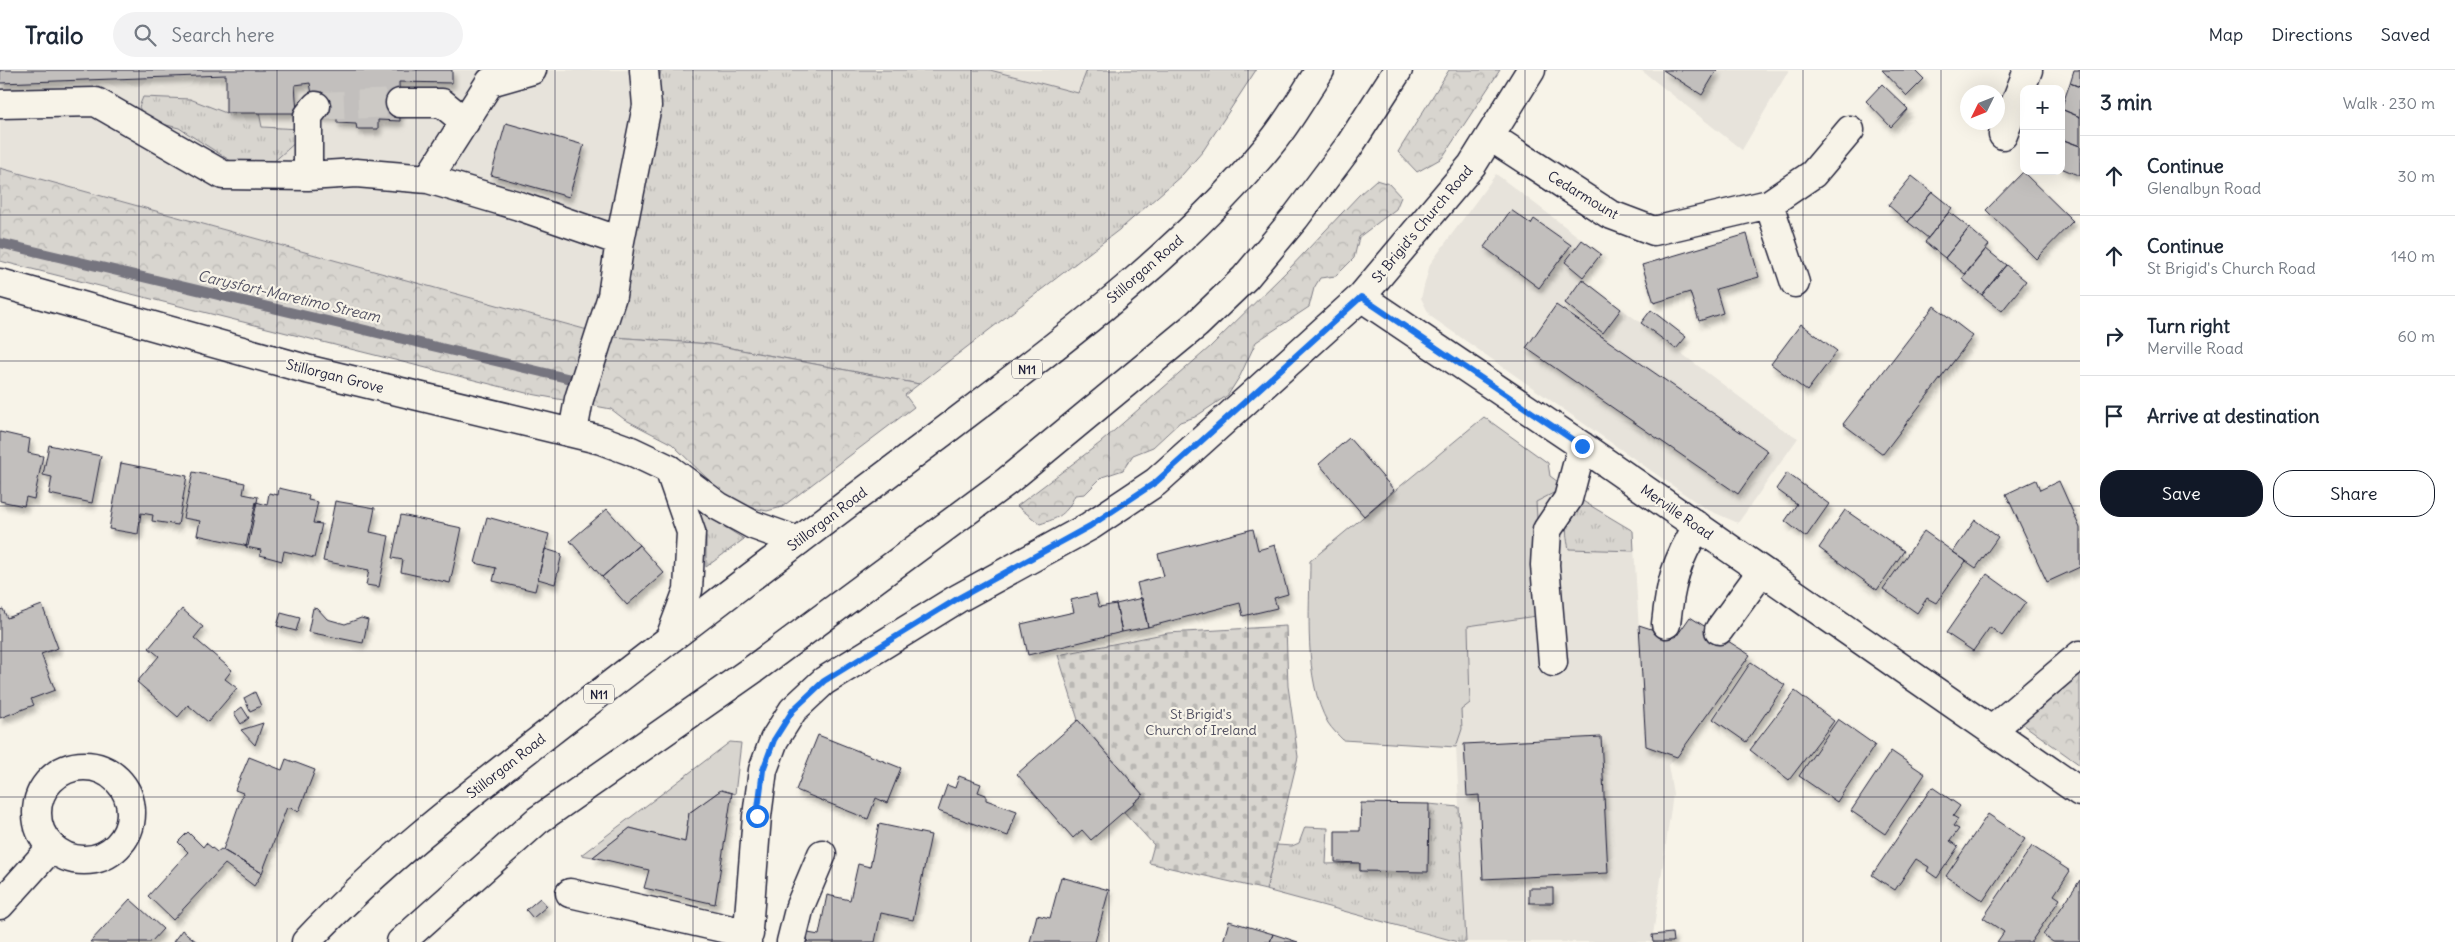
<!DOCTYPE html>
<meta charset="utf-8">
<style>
body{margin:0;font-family:Delius,sans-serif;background:#f2f2f3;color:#1f2937}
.controls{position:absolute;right:15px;top:15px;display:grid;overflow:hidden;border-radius:10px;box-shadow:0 5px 20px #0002}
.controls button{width:45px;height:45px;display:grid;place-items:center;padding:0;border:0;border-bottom:1px solid #e0e1e3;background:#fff;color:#1f2937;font:25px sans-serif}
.compass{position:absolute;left:1960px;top:15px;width:45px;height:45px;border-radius:50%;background:#fff;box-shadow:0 5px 20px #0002;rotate:227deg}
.stop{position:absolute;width:15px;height:15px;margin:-11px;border:4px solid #1a73e8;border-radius:50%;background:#fff}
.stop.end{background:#1a73e8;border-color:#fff;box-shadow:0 1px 5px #0008}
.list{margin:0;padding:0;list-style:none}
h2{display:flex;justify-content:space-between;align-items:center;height:65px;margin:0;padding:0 20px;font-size:21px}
h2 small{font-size:16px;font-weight:400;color:#747a83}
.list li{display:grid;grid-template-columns:32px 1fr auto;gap:15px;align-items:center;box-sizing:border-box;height:80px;padding:0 20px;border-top:1px solid #e0e1e3}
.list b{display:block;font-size:19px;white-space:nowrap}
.list p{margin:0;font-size:16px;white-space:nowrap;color:#747a83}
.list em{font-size:16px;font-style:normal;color:#747a83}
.actions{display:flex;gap:10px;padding:15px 20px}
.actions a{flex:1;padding:11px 0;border:1px solid #111827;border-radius:20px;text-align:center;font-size:18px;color:#111827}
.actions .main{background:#111827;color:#fff}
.icon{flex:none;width:28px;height:28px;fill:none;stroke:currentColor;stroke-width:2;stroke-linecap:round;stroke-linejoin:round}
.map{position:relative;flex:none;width:2080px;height:872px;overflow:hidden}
header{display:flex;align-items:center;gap:30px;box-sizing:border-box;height:70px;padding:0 25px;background:#fff;border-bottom:1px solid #e0e1e3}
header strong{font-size:24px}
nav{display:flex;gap:28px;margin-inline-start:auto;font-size:18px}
.search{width:350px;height:45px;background:#f2f2f3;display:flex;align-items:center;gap:12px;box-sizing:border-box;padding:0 18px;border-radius:28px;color:#747a83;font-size:19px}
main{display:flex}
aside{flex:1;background:#fff}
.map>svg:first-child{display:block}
</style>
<header>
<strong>Trailo</strong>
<div class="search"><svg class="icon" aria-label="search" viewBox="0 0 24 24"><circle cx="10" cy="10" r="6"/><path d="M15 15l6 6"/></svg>Search here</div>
<nav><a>Map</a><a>Directions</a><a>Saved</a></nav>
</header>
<main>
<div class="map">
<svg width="2080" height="872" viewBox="0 0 2080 872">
<defs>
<pattern id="grass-tufts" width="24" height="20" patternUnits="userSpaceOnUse" patternTransform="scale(1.25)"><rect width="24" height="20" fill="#d8d5cf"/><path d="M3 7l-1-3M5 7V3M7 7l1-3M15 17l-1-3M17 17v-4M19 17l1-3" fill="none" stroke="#b9b7b3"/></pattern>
<pattern id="forest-crowns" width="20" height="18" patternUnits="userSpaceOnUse" patternTransform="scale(1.25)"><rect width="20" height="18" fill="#d8d5cf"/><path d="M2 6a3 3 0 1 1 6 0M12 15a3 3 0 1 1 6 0" fill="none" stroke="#b9b7b3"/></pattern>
<pattern id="cemetery-stones" width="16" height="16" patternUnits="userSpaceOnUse" patternTransform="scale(1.25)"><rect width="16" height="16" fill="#d8d5cf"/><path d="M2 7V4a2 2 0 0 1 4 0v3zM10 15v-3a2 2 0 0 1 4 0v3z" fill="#b9b7b3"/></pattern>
<filter id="shadow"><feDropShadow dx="3" dy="5.5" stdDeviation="2.5" flood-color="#0004"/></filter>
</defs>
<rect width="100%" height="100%" fill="#f7f3e8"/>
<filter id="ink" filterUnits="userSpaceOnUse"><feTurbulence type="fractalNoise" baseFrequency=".02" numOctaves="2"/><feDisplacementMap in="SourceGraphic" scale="10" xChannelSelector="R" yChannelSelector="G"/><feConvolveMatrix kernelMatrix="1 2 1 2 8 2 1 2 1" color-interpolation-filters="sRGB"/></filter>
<g filter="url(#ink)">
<path fill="#e7e3db" d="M 0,0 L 1256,0 L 1203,81 L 1182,105 L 1124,156 L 919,314 L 710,274 L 613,267 L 0,98 Z
M 1641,0 L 1789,0 L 1742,80 Z
M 1496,104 L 1601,184 L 1582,209 L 1781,358 L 1798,368 L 1738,453 L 1706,439 L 1430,246 L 1421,228 L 1430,194 Z
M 1484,347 L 1548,393 L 1550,406 L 1585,434 L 1633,461 L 1646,675 L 1677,687 L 1668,695 L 1673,724 L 1652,872 L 1466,872 L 1456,677 L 1343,670 L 1329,654 L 1319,632 L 1311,583 L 1310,491 Z"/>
<path fill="url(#grass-tufts)" stroke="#7d7c85" d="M 661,0 L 990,0 L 1078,23 L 1087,0 L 1256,0 L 1203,81 L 1182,105 L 1124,156 L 919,314 L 710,274 L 613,267 Z
M 143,27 L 190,29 L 226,43 L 259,42 L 262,57 L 300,59 L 297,71 L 271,94 L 234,93 L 179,58 L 146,50 L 139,37 Z
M 1576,427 L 1633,461 L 1634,481 L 1569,479 C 1564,459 1566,444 1576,427 Z
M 704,444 L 744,469 L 706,497 L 706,467 L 701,445 Z
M 1429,734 L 1459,737 L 1466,872 L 1458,872 L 1266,820 L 1277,775 L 1292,776 L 1299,773 L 1305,757 L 1328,758 L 1326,794 L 1360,793 L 1360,801 Z"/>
<path fill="url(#forest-crowns)" stroke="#7d7c85" d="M 1449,0 L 1500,0 L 1442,88 L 1417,102 L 1398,82 Z
M 0,98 L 613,267 L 710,274 L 919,314 L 905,325 L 914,337 L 782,437 L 767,441 L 739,435 L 720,421 L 672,374 L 624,349 L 611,339 L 526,323 L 0,191 Z
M 1376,110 L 1389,114 L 1401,127 L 1396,139 L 1359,167 L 1354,188 L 1336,206 L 1320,208 L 1314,218 L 1309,237 L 1256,272 L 1240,306 L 1228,325 L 1195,347 L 1180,352 L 1153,377 L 1133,385 L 1123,400 L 1102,407 L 1085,424 L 1075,425 C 1067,444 1059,448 1040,454 L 1017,436 L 1100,373 L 1210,277 L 1289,199 L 1360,124 Z
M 2080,603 L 2080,695 L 2020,652 Z"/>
<path fill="url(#cemetery-stones)" stroke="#7d7c85" d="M 1286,556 L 1288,616 L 1298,687 L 1266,820 L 1149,793 L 1154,775 L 1124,742 L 1143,725 L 1078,650 L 1058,585 L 1168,563 Z"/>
<path fill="#d8d5cf" stroke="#7d7c85" d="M 1484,347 L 1548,393 L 1550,406 L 1565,417 L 1536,432 L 1543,545 L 1468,556 L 1470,633 L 1461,640 L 1462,659 L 1456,677 L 1343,670 C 1338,665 1332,659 1328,653 C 1303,609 1310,540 1310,491 Z
M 730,672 L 741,673 L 735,724 L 721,720 L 689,743 L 685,772 L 630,758 L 593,787 L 581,785 Z"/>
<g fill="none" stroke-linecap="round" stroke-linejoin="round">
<path stroke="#76747f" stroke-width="10" d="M 0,173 L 571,309"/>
</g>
<path fill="#c2bfbd" stroke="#22223b" filter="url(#shadow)" d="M 0,0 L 452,0 L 452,13 L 399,12 L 400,51 L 378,50 L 378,59 L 357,59 L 356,54 L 337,53 L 337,46 L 316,46 L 310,13 L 295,15 L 297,43 L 226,43 L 226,5 L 0,13 Z
M 1663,0 L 1717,0 L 1702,25 Z
M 1882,0 L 1915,0 L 1924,9 L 1907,26 Z
M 2074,0 L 2080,0 L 2080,17 L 2070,13 Z
M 2070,13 L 2080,17 L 2080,47 L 2061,39 Z
M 1882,14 L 1908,39 L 1891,57 L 1866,31 Z
M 2061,39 L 2080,47 L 2080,76 L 2061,69 Z
M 506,53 L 584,75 L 569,127 L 491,105 Z
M 2061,69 L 2080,76 L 2080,106 L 2061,98 Z
M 2023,102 L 2073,151 L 2036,189 L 1986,140 Z
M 1912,106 L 1932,122 L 1908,152 L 1888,135 Z
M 1932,122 L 1952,138 L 1928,168 L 1908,152 Z
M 1511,140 L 1531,154 L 1534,149 L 1571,175 L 1539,218 L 1484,177 Z
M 1949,142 L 1969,158 L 1945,188 L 1925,172 Z
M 1969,158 L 1989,175 L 1965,204 L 1945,188 Z
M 1747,164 L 1759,207 L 1716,219 L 1723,243 L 1699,251 L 1690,222 L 1654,233 L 1642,195 Z
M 1582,170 L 1601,184 L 1583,207 L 1565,192 Z
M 1986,179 L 2006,195 L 1982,225 L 1962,209 Z
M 2006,195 L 2026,211 L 2002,241 L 1982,225 Z
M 1582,209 L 1621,239 L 1603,263 L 1565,233 Z
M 1556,235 L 1768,381 L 1738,424 L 1526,278 Z
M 1934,236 L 1973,266 L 1883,384 L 1843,354 Z
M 1651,240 L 1686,267 L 1676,279 L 1641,253 Z
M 1801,254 L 1837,281 L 1807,321 L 1771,294 Z
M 0,362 L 30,369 L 28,383 L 43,386 L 34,429 L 26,427 L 24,436 L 0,431 Z
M 1349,368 L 1394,420 L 1364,446 L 1319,394 Z
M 49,375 L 101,386 L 92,433 L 49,424 L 52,407 L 43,405 Z
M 121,393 L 187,406 L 178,455 L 152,451 L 153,445 L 141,443 L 138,464 L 109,459 Z
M 193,402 L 245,413 L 243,424 L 258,427 L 248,476 L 197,465 L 200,451 L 183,448 Z
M 1787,403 L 1829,434 L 1806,467 L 1785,451 L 1797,434 L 1776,419 Z
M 2036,410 L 2040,420 L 2059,411 L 2080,458 L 2080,497 L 2047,512 L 2006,424 Z
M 279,418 L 309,425 L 308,430 L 318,432 L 313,453 L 322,454 L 314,488 L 284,481 L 282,491 L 260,485 L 261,480 L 246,477 L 256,432 L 267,435 L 269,423 L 278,425 Z
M 335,431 L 375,438 L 370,462 L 389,466 L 379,517 L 366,515 L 369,500 L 323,491 Z
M 607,439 L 639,475 L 602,507 L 570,471 Z
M 1845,440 L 1904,481 L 1877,520 L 1819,478 Z
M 401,445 L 462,458 L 450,513 L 401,502 L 403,490 L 392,488 Z
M 487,447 L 549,464 L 535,521 L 493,511 L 496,498 L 475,493 Z
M 1975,450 L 1998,467 L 1976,498 L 1953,482 Z
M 1253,459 L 1258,480 L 1275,475 L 1288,524 L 1274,528 L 1277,538 L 1243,546 L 1240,533 L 1148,557 L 1137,513 L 1164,506 L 1158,484 Z
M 1924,461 L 1966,491 L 1936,533 L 1927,528 L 1917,543 L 1883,519 Z
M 639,475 L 664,503 L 627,535 L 602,507 Z
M 545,479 L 562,484 L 555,514 L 538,509 Z
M 1987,504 L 2026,532 L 2002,566 L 1990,557 L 1973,581 L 1946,563 Z
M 1096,524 L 1099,537 L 1116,534 L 1122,562 L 1028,585 L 1021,554 L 1074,542 L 1071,530 Z
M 1142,528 L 1148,557 L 1122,562 L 1116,534 Z
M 42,535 L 58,578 L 41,584 L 55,620 L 31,629 L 34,635 L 0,648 L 0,540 L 3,539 L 7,548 Z
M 313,538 L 318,539 L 327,549 L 345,554 L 361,548 L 368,550 L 363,573 L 308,562 Z
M 182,539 L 203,557 L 194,568 L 232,600 L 225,609 L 237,618 L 208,652 L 188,635 L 178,647 L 137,612 L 159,586 L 149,578 Z
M 281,543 L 300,548 L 296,561 L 277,556 Z
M 1690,547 L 1750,585 L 1677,687 L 1646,676 L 1639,555 L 1676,567 Z
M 1751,592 L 1785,615 L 1746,672 L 1713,649 Z
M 1795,621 L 1834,651 L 1789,710 L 1750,680 Z
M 255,622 L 261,636 L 250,641 L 244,628 Z
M 242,637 L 249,648 L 241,654 L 234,643 Z
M 1838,649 L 1875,675 L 1837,732 L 1799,706 Z
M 1078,650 L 1143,725 L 1091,770 L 1082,760 L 1073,768 L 1017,704 Z
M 263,653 L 255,675 L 241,660 Z
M 818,665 L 901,698 L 887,733 L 876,728 L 868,749 L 796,720 Z
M 1601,667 L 1608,803 L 1483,809 L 1479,725 L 1467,726 L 1464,674 Z
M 1891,681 L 1925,704 L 1885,764 L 1851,741 Z
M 249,687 L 282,700 L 286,689 L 315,700 L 299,741 L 287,737 L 262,803 L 223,780 L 243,723 L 235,720 Z
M 959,706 L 981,714 L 978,722 L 986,725 L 986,730 L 1017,741 L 1008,766 L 938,741 L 947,715 L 955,718 Z
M 1932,717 L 1960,736 L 1953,746 L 1958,749 L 1953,756 L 1959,759 L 1950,771 L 1958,777 L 1937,808 L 1927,801 L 1929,797 L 1916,789 L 1895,820 L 1872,805 Z
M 721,720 L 732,723 L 715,834 L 644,818 L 649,800 L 593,787 L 630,758 L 685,772 L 689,743 Z
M 1361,733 L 1429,734 L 1428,802 L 1360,801 L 1360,793 L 1335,792 L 1335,761 L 1360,761 Z
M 1988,744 L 2025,769 L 1983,831 L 1946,806 Z
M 879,754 L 931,765 L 913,850 L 881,843 L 875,872 L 807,872 L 808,863 L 819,865 L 827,825 L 850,830 L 858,794 L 870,797 Z
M 188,762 L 203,777 L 206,773 L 217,782 L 221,779 L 262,803 L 254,816 L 225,794 L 173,850 L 148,826 L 188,782 L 178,772 Z
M 2032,776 L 2070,801 L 2054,825 L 2060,829 L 2031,872 L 1997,872 L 2004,862 L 1983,848 Z
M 1061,807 L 1109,820 L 1095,872 L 1030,872 L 1037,845 L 1050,848 Z
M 2080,810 L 2080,872 L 2053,872 L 2043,865 Z
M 1529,818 L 1553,818 L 1553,833 L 1529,833 Z
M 540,828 L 547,836 L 533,848 L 526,840 Z
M 130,829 L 163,859 L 151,872 L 90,872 Z
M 1229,851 L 1273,864 L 1270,872 L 1223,872 Z
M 182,860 L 197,872 L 173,872 Z
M 1672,863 L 1673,872 L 1653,872 L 1652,865 Z
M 1273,864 L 1298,872 L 1270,872 Z"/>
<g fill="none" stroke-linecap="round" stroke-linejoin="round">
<path stroke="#ccc9c5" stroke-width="28" stroke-dasharray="28 14" stroke-linecap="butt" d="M 316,36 L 400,33"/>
<defs>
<path id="minor" d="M 400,33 L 442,33 L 465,52
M 0,34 L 96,32 L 223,105 L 308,106 L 356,103 L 428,109 L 519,136 L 620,171
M 2003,65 L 2028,0
M 1491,67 L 1609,144 L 1654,161 L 1769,134 L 1795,213
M 308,106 L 308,46 L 316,36
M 428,109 L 490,12 L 532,0
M 1769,134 L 1813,104 L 1850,60
M 0,213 L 306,299 L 601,370 L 631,381 L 669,399 L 718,436 L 753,455 L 798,471
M 1361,227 L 1582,376 L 2080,722
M 573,362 L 579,329 L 612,226 L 620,171 L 647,36 L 644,0
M 669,399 L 691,462 L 688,520 L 670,568
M 1666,554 C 1670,515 1676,490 1698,456
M 1719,560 L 1762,501
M 1553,592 L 1545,495 L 1547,460 L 1568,429 L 1582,376
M 1992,660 L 2080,585
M37 743a47 47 0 1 1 94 0a47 47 0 1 1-94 0Z
M 570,823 L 749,864
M 0,835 L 51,778
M 747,872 L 757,746 L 763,700 L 774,670 L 793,640 L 824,611 L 957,529 L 1090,456 L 1156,412 L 1361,227 L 1472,95 L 1531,0
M 791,872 L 800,836 L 822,784"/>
<path id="highway" d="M 306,872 C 385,788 482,715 573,644 C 695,549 819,455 943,362 C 1057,275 1175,189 1267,78 C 1287,55 1303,26 1320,0
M 401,872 L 538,750 L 755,598 L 1006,412 L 1197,254 L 1245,208 L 1295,148 L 1349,76 L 1398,0"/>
</defs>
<use href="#minor" stroke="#22223b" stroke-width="31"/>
<use href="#highway" stroke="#22223b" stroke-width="31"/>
<use href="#minor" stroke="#f7f3e8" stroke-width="28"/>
<use href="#highway" stroke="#f7f3e8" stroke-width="28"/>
</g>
</g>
<g fill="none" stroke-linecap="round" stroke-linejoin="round" filter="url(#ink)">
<path stroke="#1a73e8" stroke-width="6" d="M 757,746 L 763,700 L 774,670 L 793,640 L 824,611 L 957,529 L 1090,456 L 1156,412 L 1361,227 L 1582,376"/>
</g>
<path fill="none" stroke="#22223b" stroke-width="1" stroke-opacity="0.55" d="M 139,0 L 139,872M 277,0 L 277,872M 416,0 L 416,872M 555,0 L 555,872M 693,0 L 693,872M 832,0 L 832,872M 971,0 L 971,872M 1109,0 L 1109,872M 1248,0 L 1248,872M 1387,0 L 1387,872M 1525,0 L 1525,872M 1664,0 L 1664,872M 1803,0 L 1803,872M 1941,0 L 1941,872M 0,145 L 2080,145M 0,291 L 2080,291M 0,436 L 2080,436M 0,581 L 2080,581M 0,727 L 2080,727"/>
<g text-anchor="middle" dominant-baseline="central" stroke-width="4.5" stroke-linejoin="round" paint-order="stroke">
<g fill="#f7f3e8" stroke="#62616f" stroke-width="1">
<rect x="1012" y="289.5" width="30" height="19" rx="4"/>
<rect x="584" y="614.5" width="30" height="19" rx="4"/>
</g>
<g font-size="12" font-weight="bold" fill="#22223b">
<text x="1027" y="299">N11</text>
<text x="599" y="624">N11</text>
</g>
<g font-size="14" fill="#22223b" stroke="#f7f3e8">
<text transform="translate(1583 125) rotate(31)">Cedarmount</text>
<text transform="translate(1422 154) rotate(-50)">St Brigid's Church Road</text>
<text transform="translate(1145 199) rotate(-41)">Stillorgan Road</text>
<text transform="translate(335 306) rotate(14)">Stillorgan Grove</text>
<text transform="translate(1677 442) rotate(35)">Merville Road</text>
<text transform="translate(827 449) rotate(-37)">Stillorgan Road</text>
<text transform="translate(506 696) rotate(-38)">Stillorgan Road</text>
</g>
<g font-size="14" fill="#504f60" stroke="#f7f3e8">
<text x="1201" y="644">St Brigid's<tspan x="1201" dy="16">Church of Ireland</tspan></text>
</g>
<g font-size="15" font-style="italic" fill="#535263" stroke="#f7f3e8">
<text transform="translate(289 226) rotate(13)">Carysfort-Maretimo Stream</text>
</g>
</g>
</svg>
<div class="controls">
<button>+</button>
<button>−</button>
</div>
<svg class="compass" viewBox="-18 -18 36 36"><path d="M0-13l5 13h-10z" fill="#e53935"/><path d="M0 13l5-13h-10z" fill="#747a83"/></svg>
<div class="stop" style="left:757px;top:746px"></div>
<div class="stop end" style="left:1582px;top:376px"></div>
</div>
<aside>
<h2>3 min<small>Walk · 230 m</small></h2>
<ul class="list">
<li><svg class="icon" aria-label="ahead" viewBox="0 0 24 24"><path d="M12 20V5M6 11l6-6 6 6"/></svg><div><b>Continue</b><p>Glenalbyn Road</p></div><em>30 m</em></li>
<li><svg class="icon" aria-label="ahead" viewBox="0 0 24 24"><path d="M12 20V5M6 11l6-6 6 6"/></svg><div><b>Continue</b><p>St Brigid's Church Road</p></div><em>140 m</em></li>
<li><svg class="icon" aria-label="right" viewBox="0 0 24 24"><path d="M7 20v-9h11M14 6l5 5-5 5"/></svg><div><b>Turn right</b><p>Merville Road</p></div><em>60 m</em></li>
<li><svg class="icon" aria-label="arrive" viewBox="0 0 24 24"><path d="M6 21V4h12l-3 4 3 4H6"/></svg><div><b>Arrive at destination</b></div></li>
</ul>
<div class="actions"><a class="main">Save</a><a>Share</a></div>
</aside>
</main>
